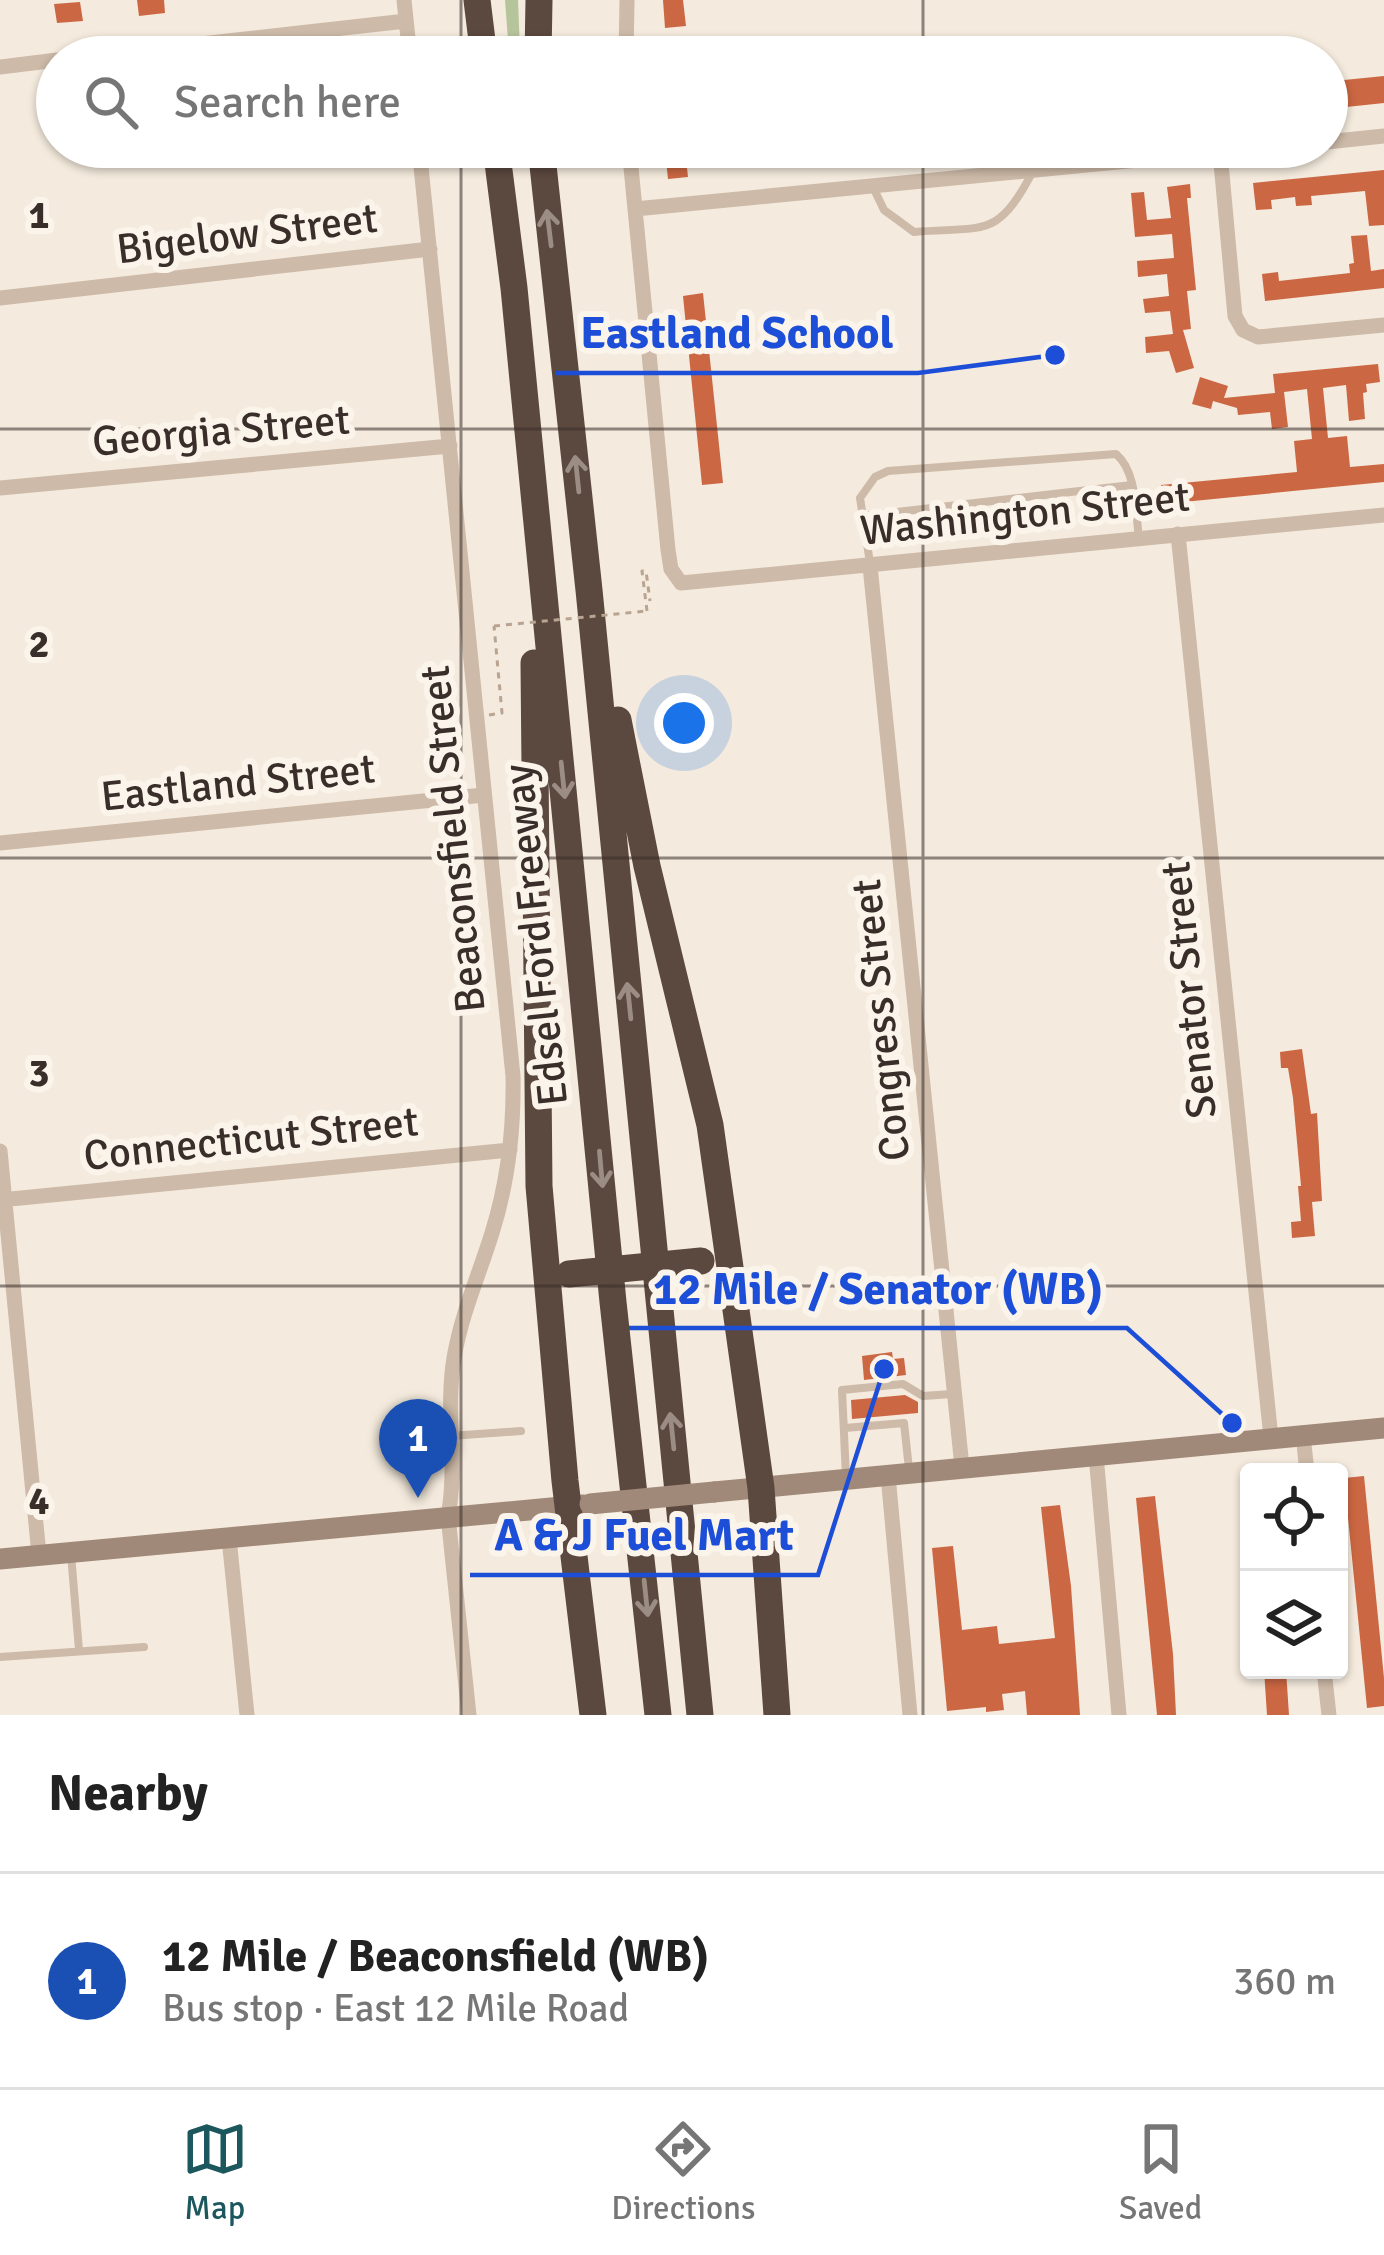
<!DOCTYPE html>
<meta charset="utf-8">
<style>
body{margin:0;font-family:Signika,sans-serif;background:#f6f6f6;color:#222}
.controls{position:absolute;right:36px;bottom:36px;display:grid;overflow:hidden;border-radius:12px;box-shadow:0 3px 9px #0004}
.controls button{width:108px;height:108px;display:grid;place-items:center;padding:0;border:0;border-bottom:3px solid #e0e0e0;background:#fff;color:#222;font:60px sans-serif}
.you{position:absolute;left:684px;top:723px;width:42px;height:42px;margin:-30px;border:9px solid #fff;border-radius:50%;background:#1a73e8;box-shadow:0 0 0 18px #1a73e833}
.badge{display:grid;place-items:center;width:78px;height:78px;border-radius:50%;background:#1c575d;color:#fff;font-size:39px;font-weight:700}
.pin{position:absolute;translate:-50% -99px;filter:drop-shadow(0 3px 6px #0008)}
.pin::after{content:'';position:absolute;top:63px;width:42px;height:36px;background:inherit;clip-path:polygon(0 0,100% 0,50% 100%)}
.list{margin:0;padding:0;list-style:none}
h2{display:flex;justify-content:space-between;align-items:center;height:156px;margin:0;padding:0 48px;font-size:51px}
h2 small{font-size:39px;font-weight:400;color:#767676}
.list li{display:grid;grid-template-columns:78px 1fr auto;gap:36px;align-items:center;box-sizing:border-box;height:216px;padding:0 48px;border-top:3px solid #e0e0e0}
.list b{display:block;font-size:45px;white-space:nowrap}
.list p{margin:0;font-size:39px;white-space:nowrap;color:#767676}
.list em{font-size:39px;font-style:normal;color:#767676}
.icon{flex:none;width:66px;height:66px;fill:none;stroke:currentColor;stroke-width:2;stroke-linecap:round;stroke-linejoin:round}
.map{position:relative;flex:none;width:1384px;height:1715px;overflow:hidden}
.search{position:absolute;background:#fff;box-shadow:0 3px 9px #0004;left:36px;right:36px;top:36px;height:132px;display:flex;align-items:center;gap:30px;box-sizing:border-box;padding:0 42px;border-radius:66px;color:#767676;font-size:45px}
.sheet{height:372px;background:#fff}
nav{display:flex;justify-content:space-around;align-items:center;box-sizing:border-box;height:168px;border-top:3px solid #e0e0e0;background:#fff;font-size:33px;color:#767676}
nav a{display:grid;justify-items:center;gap:6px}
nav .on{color:#1c575d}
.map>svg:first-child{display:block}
</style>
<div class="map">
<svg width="1384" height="1715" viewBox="0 0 1384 1715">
<rect width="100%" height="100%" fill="#f4eadd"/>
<path fill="#b6c49c" d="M 505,0 L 518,0 L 520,51 L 508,40 Z"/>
<path fill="#cc6743" d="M 137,0 L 164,0 L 165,13 L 139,16 Z
M 663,0 L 683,0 L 686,26 L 665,28 Z
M 80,2 L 83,21 L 57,23 L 54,4 Z
M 1384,76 L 1384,103 L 1337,108 L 1334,81 Z
M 685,149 L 688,177 L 668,179 L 665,151 Z
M 1384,170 L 1384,225 L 1369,226 L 1365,191 L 1311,196 L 1312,205 L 1296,206 L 1295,197 L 1271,200 L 1272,209 L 1256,210 L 1253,183 Z
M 1190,184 L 1191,198 L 1187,198 L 1196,290 L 1187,291 L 1191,329 L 1183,330 L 1194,368 L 1176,373 L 1169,351 L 1146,353 L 1145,337 L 1173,334 L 1170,311 L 1145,313 L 1143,299 L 1169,296 L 1167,274 L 1138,277 L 1137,261 L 1174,258 L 1172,234 L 1135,237 L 1131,193 L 1144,192 L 1147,220 L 1171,218 L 1167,187 Z
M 1367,235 L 1371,271 L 1384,269 L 1384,288 L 1265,301 L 1262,274 L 1278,272 L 1279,281 L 1350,273 L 1349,264 L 1354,263 L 1351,236 Z
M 703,293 L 723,483 L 702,485 L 683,296 Z
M 1378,364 L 1380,382 L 1366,384 L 1367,392 L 1363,393 L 1365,419 L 1349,421 L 1346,385 L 1323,388 L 1328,438 L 1347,436 L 1350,467 L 1384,464 L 1384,482 L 1163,504 L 1161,485 L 1297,472 L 1294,441 L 1312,439 L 1307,389 L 1284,392 L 1288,427 L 1272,429 L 1270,412 L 1238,415 L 1237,408 L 1213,401 L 1211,409 L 1192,404 L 1200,377 L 1228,386 L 1224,398 L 1275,393 L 1273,374 Z
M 1302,1049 L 1311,1114 L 1317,1113 L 1322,1201 L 1312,1202 L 1315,1236 L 1292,1238 L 1291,1222 L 1301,1221 L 1298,1186 L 1301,1186 L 1293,1098 L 1288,1068 L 1281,1068 L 1280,1052 Z
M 892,1352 L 893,1359 L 904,1358 L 906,1375 L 864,1380 L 862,1356 Z
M 905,1395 L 918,1402 L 918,1413 L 852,1419 L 851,1400 Z
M 1364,1476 L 1384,1678 L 1384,1706 L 1367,1708 L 1344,1478 Z
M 1155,1496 L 1173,1654 L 1176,1715 L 1157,1715 L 1136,1498 Z
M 1060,1505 L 1071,1586 L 1080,1715 L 1027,1715 L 1025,1691 L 1002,1694 L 1004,1710 L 986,1712 L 986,1707 L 947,1711 L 932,1548 L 953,1546 L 962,1630 L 997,1626 L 999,1644 L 1055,1638 L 1041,1507 Z
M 1264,1670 L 1286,1670 L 1289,1715 L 1267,1715 Z"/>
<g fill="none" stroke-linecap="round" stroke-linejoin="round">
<path stroke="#b9a492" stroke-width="3" stroke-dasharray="6 6" stroke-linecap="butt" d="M 647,611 L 642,571 L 646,571 L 650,601
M 489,715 L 502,713 L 494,626"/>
<path stroke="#cdbaa8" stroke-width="8" d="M 873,187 L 884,210 L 914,232 C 985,226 997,240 1033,171
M 862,516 L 1132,485
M 870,563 L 860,498 L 875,477 L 888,471 L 1116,454 C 1137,472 1135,510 1139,537
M 845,1428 L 904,1423 L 909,1469
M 450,1436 L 521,1431
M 846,1477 L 842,1390 L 903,1384 L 923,1396 L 952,1394
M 71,1554 L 79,1650
M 0,1657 L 144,1647"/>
<path stroke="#cdbaa8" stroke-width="15" d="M 404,0 L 410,57
M 85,57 L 406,21
M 626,57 L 627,0
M 0,67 L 57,60
M 1327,142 L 1384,136
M 419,147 L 513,1076 C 514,1130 508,1182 492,1233 C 479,1275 461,1315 454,1358 C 445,1412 458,1465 448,1516 L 469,1715
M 629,147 L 668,550 L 671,569 L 681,583 L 1384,515
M 1220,152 L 1235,316 L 1243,330 L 1258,337 L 1384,325
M 635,209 L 1272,147
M 0,298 L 430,249
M 0,488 L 450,446
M 1178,534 L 1271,1438
M 870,566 L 962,1467
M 0,843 L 484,795
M 0,1151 L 39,1555
M 0,1200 L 510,1150
M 1303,1435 L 1307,1472
M 1096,1455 L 1119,1715
M 888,1475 L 910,1715
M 229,1538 L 247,1715
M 1324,1670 L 1329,1715"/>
<path stroke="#a18979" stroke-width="21" d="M 714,1492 L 1384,1428
M 0,1559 L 583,1505"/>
<path stroke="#5b483f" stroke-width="27" d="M 477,0 L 484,57
M 538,57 L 539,0
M 496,147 L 514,288 L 613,1302 L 658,1715
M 541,147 L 589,590 L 700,1715
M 534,663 L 539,1186 L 565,1481 L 593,1715
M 618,720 L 647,866 L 710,1125 L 761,1488 L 777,1715"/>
<path stroke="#b9a492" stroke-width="3" stroke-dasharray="6 6" stroke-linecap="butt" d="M 494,626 L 647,611"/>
<path stroke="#a18979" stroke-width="21" d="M 590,1504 L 714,1492"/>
<path stroke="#5b483f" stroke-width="27" d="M 569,1274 L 701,1261"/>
</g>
<defs><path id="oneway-shaft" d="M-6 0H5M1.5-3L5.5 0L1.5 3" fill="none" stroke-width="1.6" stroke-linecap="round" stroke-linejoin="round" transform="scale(3)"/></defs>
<g stroke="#9b8d83">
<use href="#oneway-shaft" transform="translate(549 228) rotate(-97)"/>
<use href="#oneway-shaft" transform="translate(577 474) rotate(-96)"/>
<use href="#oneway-shaft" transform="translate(563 780) rotate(84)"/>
<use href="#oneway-shaft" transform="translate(629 1001) rotate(-96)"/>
<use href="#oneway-shaft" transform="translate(601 1169) rotate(85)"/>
<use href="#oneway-shaft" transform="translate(672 1431) rotate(-96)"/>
<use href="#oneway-shaft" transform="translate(646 1598) rotate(84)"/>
</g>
<path fill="none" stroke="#392e29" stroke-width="3" stroke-opacity="0.55" d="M 461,0 L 461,57M 923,0 L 923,57M 461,147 L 461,1715M 923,147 L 923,1715M 0,429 L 1384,429M 0,858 L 1384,858M 0,1286 L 1384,1286"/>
<g text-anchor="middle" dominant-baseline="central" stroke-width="12" stroke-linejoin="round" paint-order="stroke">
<g font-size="42" fill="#392e29" stroke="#fbf4ea">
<text transform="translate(247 234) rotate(-7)">Bigelow Street</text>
<text transform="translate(221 431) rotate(-5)">Georgia Street</text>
<text transform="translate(1025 514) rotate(-6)">Washington Street</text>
<text transform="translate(238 783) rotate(-6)">Eastland Street</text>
<text transform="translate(453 839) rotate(-96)">Beaconsfield Street</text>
<text transform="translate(536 935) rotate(-96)">Edsel Ford Freeway</text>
<text transform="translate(1189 990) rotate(-96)">Senator Street</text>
<text transform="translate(881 1020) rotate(-96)">Congress Street</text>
<text transform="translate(251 1139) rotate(-6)">Connecticut Street</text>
</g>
</g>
<g font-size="39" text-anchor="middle" font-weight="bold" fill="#392e29" stroke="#fbf4ea" stroke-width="12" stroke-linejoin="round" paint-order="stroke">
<text x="39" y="228">1</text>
<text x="39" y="657">2</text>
<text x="39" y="1086">3</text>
<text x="39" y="1514">4</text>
</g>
<path fill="none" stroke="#1d4ed8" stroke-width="4.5" d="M1055 355L918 373H556M1232 1423L1127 1328H629M884 1369L818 1575H470"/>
<g fill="#1d4ed8" stroke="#fbf4ea" stroke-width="4.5">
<circle cx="1055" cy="355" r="12"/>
<circle cx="1232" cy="1423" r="12"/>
<circle cx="884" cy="1369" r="12"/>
</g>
<g font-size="45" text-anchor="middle" font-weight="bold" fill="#1d4ed8" stroke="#fbf4ea" stroke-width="12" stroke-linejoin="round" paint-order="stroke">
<text x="737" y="348">Eastland School</text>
<text x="878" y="1304">12 Mile / Senator (WB)</text>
<text x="644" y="1550">A &amp; J Fuel Mart</text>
</g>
</svg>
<div class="controls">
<button><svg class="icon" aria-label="locate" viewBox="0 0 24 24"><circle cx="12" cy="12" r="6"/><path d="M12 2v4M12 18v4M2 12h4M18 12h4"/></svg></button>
<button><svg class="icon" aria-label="layers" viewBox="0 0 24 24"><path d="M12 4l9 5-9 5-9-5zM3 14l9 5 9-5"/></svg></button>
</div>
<div class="you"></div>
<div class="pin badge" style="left:418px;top:1498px;background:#1a4fb4">1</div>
<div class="search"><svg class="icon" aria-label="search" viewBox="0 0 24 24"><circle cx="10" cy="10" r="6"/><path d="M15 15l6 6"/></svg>Search here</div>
</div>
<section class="sheet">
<h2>Nearby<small></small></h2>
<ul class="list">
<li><span class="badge" style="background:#1a4fb4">1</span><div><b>12 Mile / Beaconsfield (WB)</b><p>Bus stop · East 12 Mile Road</p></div><em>360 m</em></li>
</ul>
</section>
<nav>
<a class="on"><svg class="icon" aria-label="map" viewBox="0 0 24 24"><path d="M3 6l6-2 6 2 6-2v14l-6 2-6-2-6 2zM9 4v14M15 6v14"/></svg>Map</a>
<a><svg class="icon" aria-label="directions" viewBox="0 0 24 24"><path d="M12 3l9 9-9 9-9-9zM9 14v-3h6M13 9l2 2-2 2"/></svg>Directions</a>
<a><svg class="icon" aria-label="saved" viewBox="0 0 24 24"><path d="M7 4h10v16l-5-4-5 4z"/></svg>Saved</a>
</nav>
